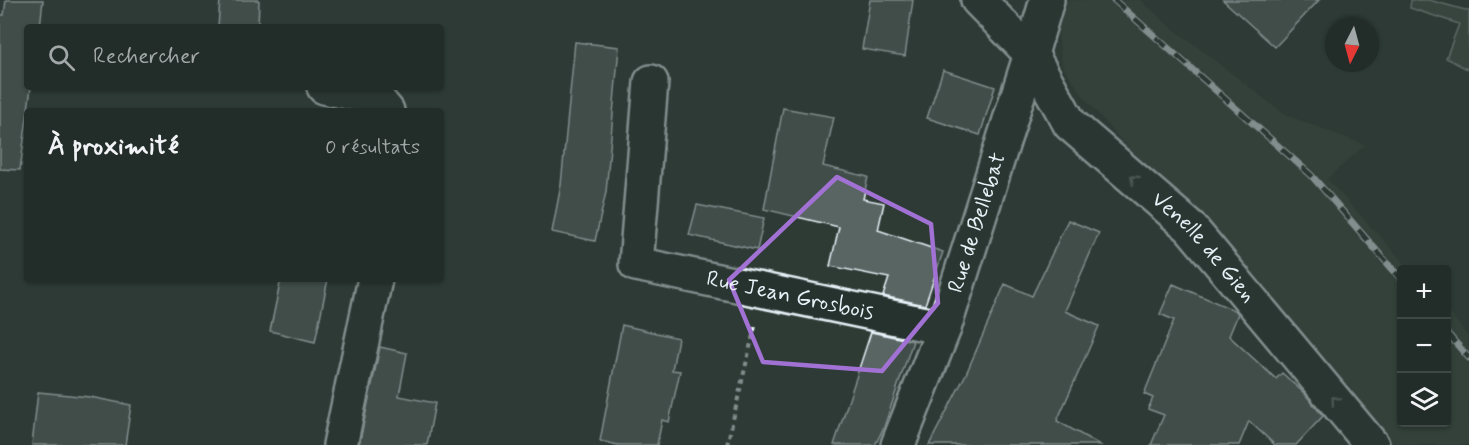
<!DOCTYPE html>
<html lang="fr">
<meta charset="utf-8">
<style>
body{margin:0;font-family:Mynerve,sans-serif;background:#2e3834;color:#f1f3f6}
.controls{position:absolute;right:18px;bottom:18px;display:grid;overflow:hidden;border-radius:6px;box-shadow:0 2px 4px #0004}
.controls button{width:54px;height:54px;display:grid;place-items:center;padding:0;border:0;border-bottom:2px solid #3f4845;background:#222c28;color:#f1f3f6;font:30px sans-serif}
.compass{position:absolute;left:1325px;top:18px;width:54px;height:54px;border-radius:50%;background:#222c28;box-shadow:0 2px 4px #0004;rotate:186deg}
.list{margin:0;padding:0;list-style:none}
h2{display:flex;justify-content:space-between;align-items:center;height:78px;margin:0;padding:0 24px;font-size:26px}
h2 small{font-size:20px;font-weight:400;color:#a2a7a8}
.icon{flex:none;width:33px;height:33px;fill:none;stroke:currentColor;stroke-width:2;stroke-linecap:round;stroke-linejoin:round}
.map{position:relative;flex:none;width:1469px;height:445px;overflow:hidden}
.search{position:absolute;background:#222c28;box-shadow:0 2px 4px #0004;left:24px;top:24px;width:420px;height:66px;display:flex;align-items:center;gap:15px;box-sizing:border-box;padding:0 21px;border-radius:6px;color:#a2a7a8;font-size:22px}
.panel{position:absolute;background:#222c28;box-shadow:0 2px 4px #0004;left:24px;top:108px;width:420px;height:174px;border-radius:6px}
.map>svg:first-child{display:block}
</style>
<div class="map">
<svg width="1469" height="445" viewBox="0 0 1469 445">
<rect width="100%" height="100%" fill="#2e3b35"/>
<filter id="ink" filterUnits="userSpaceOnUse"><feTurbulence type="fractalNoise" baseFrequency=".0167" numOctaves="2"/><feDisplacementMap in="SourceGraphic" scale="12" xChannelSelector="R" yChannelSelector="G"/><feConvolveMatrix kernelMatrix="1 2 1 2 8 2 1 2 1" color-interpolation-filters="sRGB"/></filter>
<g filter="url(#ink)">
<path fill="#3b4843" d="M 1050,0 L 1141,0 L 1166,23 L 1286,115 L 1365,145 L 1327,179 L 1410,269 L 1402,270 L 1402,422 L 1446,422 L 1447,309 L 1469,338 L 1469,445 L 1385,445 L 1086,100 L 1062,65 L 1057,28 L 1061,8 Z"/>
<path fill="#45524e" stroke="#96a2a3" stroke-width="1.5" d="M 1411,0 L 1429,0 L 1469,11 L 1469,70 L 1446,58 L 1459,24 L 1410,8 Z"/>
<path fill="#596563" stroke="#e8f1f8" stroke-width="1.5" d="M 6,0 L 43,0 L 40,27 L 27,27 L 27,87 L 31,87 L 20,170 L 0,169 L 0,15 L 4,15 Z
M 220,0 L 259,0 L 258,27 L 218,27 Z
M 870,0 L 913,0 L 905,56 L 862,49 Z
M 1223,0 L 1319,0 L 1275,47 Z
M 575,42 L 619,47 L 606,192 L 595,241 L 552,232 L 561,185 Z
M 943,70 L 995,87 L 980,135 L 927,118 Z
M 783,108 L 834,117 L 823,166 L 868,177 L 863,199 L 884,203 L 878,230 L 943,252 L 925,305 L 883,296 L 889,278 L 830,266 L 839,227 L 764,209 Z
M 697,205 L 764,218 L 757,250 L 689,235 Z
M 1068,220 L 1099,233 L 1065,311 L 1099,326 L 1057,421 L 1100,445 L 929,445 L 966,374 L 1005,284 L 1032,296 Z
M 281,279 L 328,279 L 315,342 L 270,331 Z
M 1173,284 L 1236,311 L 1238,314 L 1229,336 L 1276,379 L 1282,373 L 1305,394 L 1323,416 L 1296,445 L 1275,445 L 1249,421 L 1239,445 L 1151,445 L 1164,415 L 1148,409 L 1153,398 L 1144,394 L 1174,320 L 1160,314 Z
M 622,325 L 678,338 L 672,370 L 680,371 L 669,422 L 662,420 L 657,445 L 618,445 L 600,441 Z
M 871,332 L 913,341 L 884,427 L 875,445 L 834,445 Z
M 380,347 L 407,353 L 399,396 L 435,403 L 427,445 L 359,445 Z
M 38,392 L 90,397 L 131,405 L 125,445 L 32,445 Z"/>
<g fill="none" stroke-linecap="round" stroke-linejoin="round">
<defs>
<g id="minor">
<path id="s1" d="M 978,0 L 1031,54 L 1070,124 L 1190,227 L 1372,445"/>
<path id="s2" d="M 651,82 L 636,264 L 944,328"/>
<path d="M 324,87 L 376,98 L 387,111"/>
<path d="M 340,445 L 375,279"/>
<path id="s3" d="M 898,445 L 944,328 L 1031,54 L 1047,0"/>
</g>
</defs>
<use href="#minor" stroke="#e8f1f8" stroke-width="38"/>
<path stroke="#e8f1f8" stroke-width="4" stroke-dasharray="4.5 4.5" stroke-linecap="butt" d="M 727,445 L 755,326"/>
<use href="#minor" stroke="#26332d" stroke-width="33"/>
<defs>
<path id="rail" d="M 1114,0 L 1311,175 L 1402,280
M 1446,332 L 1469,358"/>
</defs>
<use href="#rail" stroke="#e8f1f8" stroke-width="7"/>
<use href="#rail" stroke="#26332d" stroke-width="4.5" stroke-dasharray="14" stroke-linecap="butt"/>
</g>
<defs><path id="oneway-chevron" d="M-2-3.5L2.5 0L-2 3.5" fill="none" stroke-width="1.6" stroke-linecap="round" stroke-linejoin="round" transform="scale(1.5)"/></defs>
<g stroke="#6a7674">
<use href="#oneway-chevron" transform="translate(1134 179) rotate(-139)"/>
<use href="#oneway-chevron" transform="translate(1335 400) rotate(-130)"/>
</g>
</g>
<path d="M0 0H1469V445H0ZM 837,177 L 931,224 L 938,303 L 882,371 L 763,362 L 729,280 Z" fill="#2e3b35" fill-opacity=".55" fill-rule="evenodd"/>
<path fill="none" stroke="#a171d3" stroke-width="4.5" stroke-linejoin="round" d="M 837,177 L 931,224 L 938,303 L 882,371 L 763,362 L 729,280 Z"/>
<g text-anchor="middle" dominant-baseline="central" stroke-width="6" stroke-linejoin="round" paint-order="stroke">
<g font-size="22" fill="#e8f1f8" stroke="#26332d">
<text stroke="none"><textPath href="#s3" startOffset="236">Rue de Bellebat</textPath></text>
<text stroke="none"><textPath href="#s1" startOffset="338">Venelle de Gien</textPath></text>
<text stroke="none"><textPath href="#s2" startOffset="340">Rue Jean Grosbois</textPath></text>
</g>
</g>
</svg>
<div class="controls">
<button>+</button>
<button>−</button>
<button><svg class="icon" aria-label="layers" viewBox="0 0 24 24"><path d="M12 4l9 5-9 5-9-5zM3 14l9 5 9-5"/></svg></button>
</div>
<svg class="compass" viewBox="-18 -18 36 36"><path d="M0-13l5 13h-10z" fill="#e53935"/><path d="M0 13l5-13h-10z" fill="#a2a7a8"/></svg>
<div class="search"><svg class="icon" aria-label="search" viewBox="0 0 24 24"><circle cx="10" cy="10" r="6"/><path d="M15 15l6 6"/></svg>Rechercher</div>
<section class="panel">
<h2>À proximité<small>0 résultats</small></h2>
<ul class="list">
</ul>
</section>
</div>
